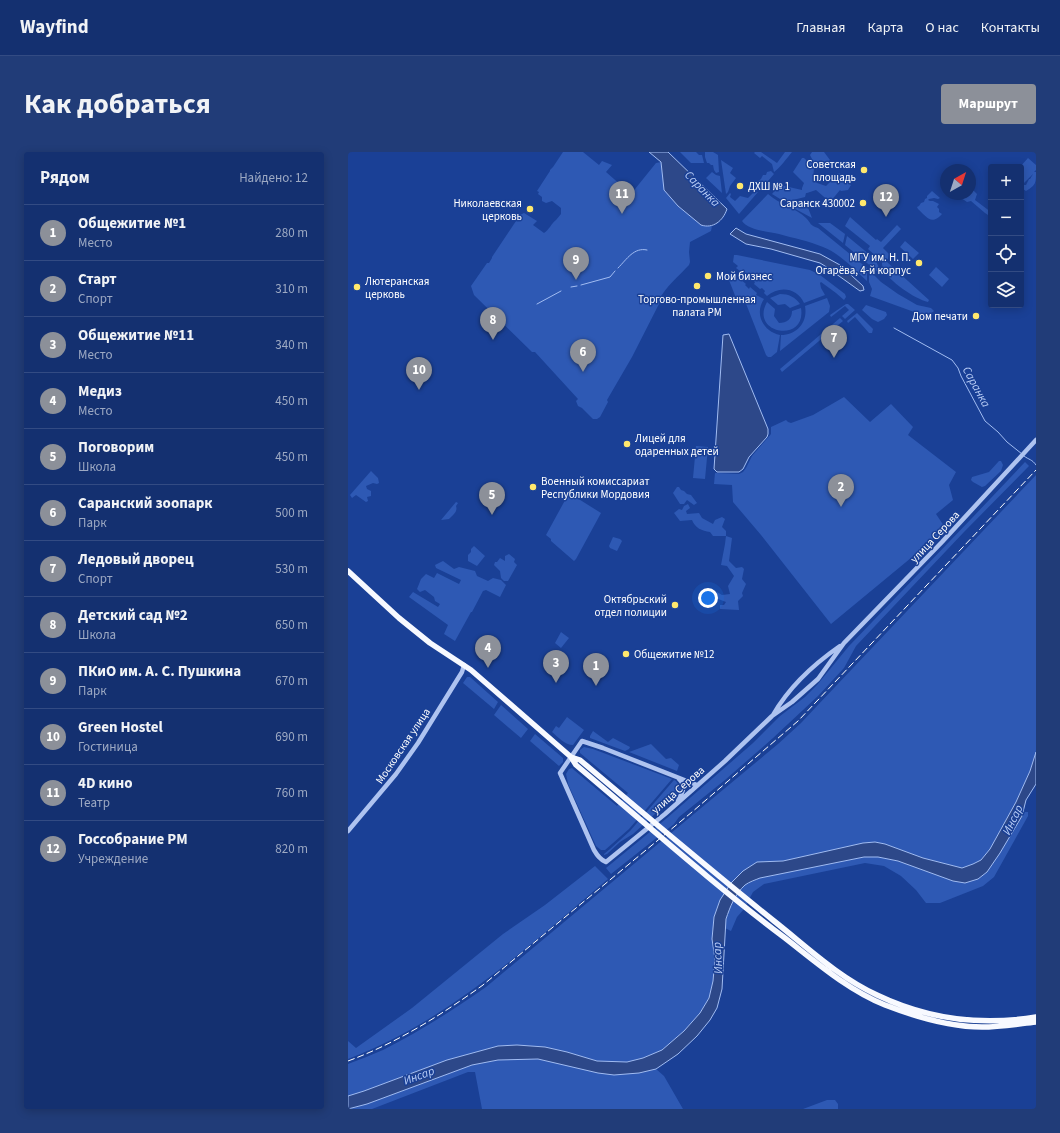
<!DOCTYPE html>
<html lang="ru">
<meta charset="utf-8">
<style>
body{margin:0;font-family:"Source Sans 3",sans-serif;background:#213c78;color:#f1f3f6}
.controls{position:absolute;right:12px;top:12px;display:grid;overflow:hidden;border-radius:4px;box-shadow:0 2px 10px #0003}
.controls button{width:36px;height:36px;display:grid;place-items:center;padding:0;border:0;border-bottom:1px solid #334b83;background:#143070;color:#f1f3f6;font:20px sans-serif}
.compass{position:absolute;left:592px;top:12px;width:36px;height:36px;border-radius:50%;background:#143070;box-shadow:0 2px 10px #0003;rotate:39deg}
.you{position:absolute;left:360px;top:446px;width:14px;height:14px;margin:-10px;border:3px solid #fff;border-radius:50%;background:#1a73e8;box-shadow:0 0 0 6px #1a73e833}
.badge{display:grid;place-items:center;width:26px;height:26px;border-radius:50%;background:#8c9099;color:#fff;font-size:13px;font-weight:700}
.pin{position:absolute;translate:-50% -33px;filter:drop-shadow(0 1px 2px #0008)}
.pin::after{content:'';position:absolute;top:21px;width:14px;height:12px;background:inherit;clip-path:polygon(0 0,100% 0,50% 100%)}
.list{margin:0;padding:0;list-style:none}
h2{display:flex;justify-content:space-between;align-items:center;height:52px;margin:0;padding:0 16px;font-size:17px}
h2 small{font-size:13px;font-weight:400;color:#9da9c3}
.list li{display:grid;grid-template-columns:26px 1fr auto;gap:12px;align-items:center;box-sizing:border-box;height:56px;padding:0 16px;border-top:1px solid #334b83}
.list b{display:block;font-size:15px;white-space:nowrap}
.list p{margin:0;font-size:13px;white-space:nowrap;color:#9da9c3}
.list em{font-size:13px;font-style:normal;color:#9da9c3}
.icon{flex:none;width:22px;height:22px;fill:none;stroke:currentColor;stroke-width:2;stroke-linecap:round;stroke-linejoin:round}
.map{position:relative;flex:none;width:688px;height:957px;overflow:hidden;border-radius:4px}
header{display:flex;align-items:center;gap:24px;box-sizing:border-box;height:56px;padding:0 20px;background:#143070;border-bottom:1px solid #334b83}
header strong{font-size:19px}
nav{display:flex;gap:22px;margin-inline-start:auto;font-size:14px}
.intro{display:flex;align-items:center;justify-content:space-between;box-sizing:border-box;height:96px;padding:0 24px}
h1{margin:0;font-size:28px}
.button{padding:10px 18px;border-radius:4px;background:#8c9099;color:#fff;font-size:14px;font-weight:700}
main{display:flex;gap:24px;padding:0 24px}
aside{flex:1;background:#143070;border-radius:4px;box-shadow:0 2px 10px #0003}
.map>svg:first-child{display:block}
</style>
<header>
<strong>Wayfind</strong>
<nav><a>Главная</a><a>Карта</a><a>О нас</a><a>Контакты</a></nav>
</header>
<div class="intro"><h1>Как добраться</h1><a class="button">Маршрут</a></div>
<main>
<aside>
<h2>Рядом<small>Найдено: 12</small></h2>
<ul class="list">
<li><span class="badge">1</span><div><b>Общежитие №1</b><p>Место</p></div><em>280 m</em></li>
<li><span class="badge">2</span><div><b>Старт</b><p>Спорт</p></div><em>310 m</em></li>
<li><span class="badge">3</span><div><b>Общежитие №11</b><p>Место</p></div><em>340 m</em></li>
<li><span class="badge">4</span><div><b>Медиз</b><p>Место</p></div><em>450 m</em></li>
<li><span class="badge">5</span><div><b>Поговорим</b><p>Школа</p></div><em>450 m</em></li>
<li><span class="badge">6</span><div><b>Саранский зоопарк</b><p>Парк</p></div><em>500 m</em></li>
<li><span class="badge">7</span><div><b>Ледовый дворец</b><p>Спорт</p></div><em>530 m</em></li>
<li><span class="badge">8</span><div><b>Детский сад №2</b><p>Школа</p></div><em>650 m</em></li>
<li><span class="badge">9</span><div><b>ПКиО им. А. С. Пушкина</b><p>Парк</p></div><em>670 m</em></li>
<li><span class="badge">10</span><div><b>Green Hostel</b><p>Гостиница</p></div><em>690 m</em></li>
<li><span class="badge">11</span><div><b>4D кино</b><p>Театр</p></div><em>760 m</em></li>
<li><span class="badge">12</span><div><b>Госсобрание РМ</b><p>Учреждение</p></div><em>820 m</em></li>
</ul>
</aside>
<div class="map">
<svg width="688" height="957" viewBox="0 0 688 957">
<rect width="100%" height="100%" fill="#1a4096"/>
<path fill="#2e59b4" d="M 215,0 L 235,0 L 251,13 L 254,9 L 264,13 L 258,20 L 283,42 L 308,11 L 313,10 L 317,38 L 356,74 L 364,74 L 363,79 L 342,90 L 341,100 L 342,110 L 341,113 C 331,124 318,134 311,148 L 312,150 L 284,205 L 259,248 L 260,250 L 252,265 L 249,267 L 245,267 L 234,256 L 230,254 L 228,249 L 230,247 L 187,200 L 184,200 L 126,143 L 123,134 L 139,111 L 141,111 L 144,106 L 144,105 L 172,63 L 176,61 L 189,69 L 185,73 L 196,81 C 201,78 203,72 208,68 L 213,62 L 213,56 L 204,49 L 198,51 L 194,49 L 194,45 L 190,42 L 191,40 L 189,39 L 200,22 L 202,19 L 202,18 L 205,15 Z
M 332,0 L 348,0 L 351,3 L 354,3 L 356,11 L 343,11 Z
M 357,0 L 365,0 L 370,3 L 371,20 L 368,21 L 366,18 L 365,13 L 363,13 L 361,11 L 359,11 L 357,5 Z
M 407,0 L 413,0 L 429,11 L 437,0 L 444,0 C 438,7 433,15 426,20 L 424,12 L 414,4 L 412,6 L 406,1 Z
M 464,0 L 476,0 L 482,8 L 474,15 L 471,13 L 466,16 L 465,27 L 469,31 L 478,34 L 491,21 L 503,33 L 500,38 L 493,39 L 492,38 L 482,50 L 468,38 L 459,41 L 458,41 L 457,45 L 437,50 L 424,42 L 432,33 L 454,38 L 454,36 L 456,31 L 445,20 L 454,6 L 456,6 L 460,10 L 464,7 L 462,3 Z
M 680,6 L 688,13 L 688,18 L 686,20 L 688,20 C 688,31 688,33 678,39 L 675,37 L 676,33 L 678,33 L 681,27 L 682,27 L 685,22 L 674,33 L 672,15 Z
M 373,8 L 385,16 L 382,21 L 388,26 L 382,34 L 380,40 L 378,42 Z
M 423,19 L 426,22 L 414,36 L 405,33 L 413,27 L 415,23 L 418,23 L 419,20 Z
M 364,20 L 368,23 L 372,24 L 374,41 L 358,26 Z
M 622,35 L 629,42 L 627,48 L 643,60 L 643,65 L 637,61 L 623,49 L 619,50 C 615,47 612,46 608,42 L 622,42 Z
M 584,39 L 592,46 L 590,47 L 586,46 L 581,47 L 580,48 L 582,49 L 585,49 L 591,52 L 589,55 L 591,57 L 591,60 L 594,62 C 583,74 579,65 570,57 L 569,55 L 571,54 L 573,51 L 576,50 L 577,47 L 579,46 L 579,44 Z
M 410,40 L 391,62 L 378,46 L 382,41 L 383,42 L 382,45 L 387,49 L 392,44 L 400,46 L 405,41 Z
M 420,42 C 431,52 449,57 458,66 C 464,72 461,73 470,76 L 519,116 L 519,129 C 506,117 491,101 475,95 C 461,89 445,86 431,82 C 421,80 400,78 394,69 Z
M 455,51 L 459,53 L 464,66 L 440,53 Z
M 502,65 L 528,88 L 529,87 L 533,90 L 549,73 L 553,77 L 535,96 L 541,102 L 540,107 L 529,105 L 520,97 L 522,94 L 497,74 Z
M 470,71 L 482,71 L 497,82 L 495,91 Z
M 499,84 L 527,107 L 533,120 L 530,120 L 497,93 Z
M 557,89 L 571,101 L 565,107 L 552,95 Z
M 386,103 L 389,103 L 462,118 L 472,123 L 497,142 L 498,145 L 496,148 L 488,141 L 473,130 L 472,131 L 473,136 L 477,143 L 456,151 C 450,136 431,133 419,144 L 416,141 L 417,139 L 414,136 L 412,137 L 406,132 L 407,130 L 403,126 L 401,127 L 396,123 L 397,121 L 393,118 L 392,119 L 388,116 L 390,114 L 385,110 Z
M 534,110 L 539,110 L 581,148 L 580,150 C 567,147 540,129 535,116 C 534,114 534,112 534,110 Z
M 588,115 L 601,127 L 594,135 L 581,123 Z
M 521,118 L 533,130 L 550,142 L 569,153 L 583,156 L 586,159 C 582,163 575,162 569,161 L 522,144 L 524,137 L 521,130 Z
M 384,120 L 388,123 L 387,125 L 391,128 L 392,127 L 398,132 L 397,133 L 401,137 L 402,135 L 409,141 L 408,143 L 416,147 C 406,162 415,179 432,183 L 429,200 L 423,205 L 420,205 L 418,203 L 395,144 L 388,146 L 379,123 Z
M 432,142 C 441,142 447,145 452,152 L 442,156 L 437,152 L 430,153 L 422,146 Z
M 479,146 L 482,154 L 481,160 L 432,199 L 433,183 C 449,183 460,170 457,154 Z
M 419,150 L 427,157 L 426,164 L 431,171 C 439,171 444,167 444,159 L 453,156 C 459,192 401,182 419,150 Z
M 498,152 L 500,152 L 507,158 L 497,167 L 494,164 L 501,158 L 497,154 L 483,165 L 482,163 Z
M 518,153 L 538,160 L 539,163 L 536,167 L 530,170 L 524,167 L 514,158 Z
M 509,161 L 525,177 L 524,181 L 521,181 L 507,165 L 500,171 L 499,169 Z
M 492,166 L 495,169 L 434,220 L 432,217 Z
M 496,245 L 522,270 L 543,252 L 565,275 L 560,283 L 608,320 L 601,333 L 605,348 L 588,362 L 598,377 L 483,472 L 413,383 L 385,350 L 384,333 L 366,332 L 367,321 L 391,322 L 395,320 L 398,316 L 404,304 L 423,282 L 423,275 L 438,268 L 440,270 L 443,271 L 465,263 Z
M 348,294 L 360,295 L 357,327 L 345,326 Z
M 651,309 L 653,309 L 655,313 L 653,319 L 637,334 L 634,335 L 625,330 L 623,328 L 624,325 L 641,320 Z
M 677,310 L 681,314 L 616,380 L 508,494 L 496,516 L 470,544 L 425,586 L 377,628 L 331,665 L 326,672 L 263,722 L 258,716 L 319,666 L 405,591 L 432,564 L 457,545 L 469,533 L 501,494 L 624,366 Z
M 23,319 L 30,326 L 31,331 L 29,332 L 25,331 L 18,334 L 19,337 L 23,339 L 23,344 L 19,345 L 20,349 L 18,350 L 8,343 L 4,346 L 2,343 Z
M 688,323 L 688,600 L 682,619 L 668,650 L 642,698 L 633,708 L 625,712 L 614,716 L 575,706 L 537,692 L 527,690 L 515,691 L 435,709 L 409,710 L 383,731 L 372,748 L 366,765 L 364,787 L 367,807 L 365,829 L 361,846 L 352,861 L 336,879 L 314,898 L 295,906 L 279,910 L 249,909 L 219,900 L 197,895 L 169,893 L 150,894 L 99,908 L 16,939 L 0,944 L 0,912 C 11,908 23,903 35,898 C 71,880 105,858 138,835 L 430,592 L 453,571 L 468,555 Z
M 329,335 L 331,335 L 333,338 L 336,339 L 339,342 L 343,343 L 349,351 L 346,353 L 339,348 L 336,352 L 332,352 L 325,341 Z
M 221,341 L 253,361 L 228,407 L 226,409 L 203,389 L 203,387 L 198,383 Z
M 108,350 L 110,351 L 108,354 C 110,360 105,363 101,367 L 93,368 Z
M 340,352 L 342,356 L 338,359 L 339,362 L 351,361 L 354,366 L 365,372 L 367,368 L 374,365 L 377,367 L 374,375 L 378,379 L 378,384 L 384,386 L 381,409 L 388,416 L 394,415 L 396,417 L 394,427 L 398,432 L 394,441 L 395,444 L 390,449 L 391,458 L 372,457 L 372,453 L 376,453 L 378,450 L 365,445 L 365,442 L 369,440 L 374,443 L 382,442 L 380,434 L 386,424 L 379,414 L 373,413 L 377,392 L 378,384 L 365,384 L 362,380 C 354,379 347,376 344,368 L 332,369 L 326,361 L 331,357 L 334,358 L 336,354 Z
M 265,385 L 272,387 L 274,389 L 269,399 L 262,396 L 261,394 Z
M 126,394 L 137,404 L 129,414 L 120,409 L 120,403 L 123,400 L 123,397 Z
M 161,402 L 167,407 L 166,410 L 169,413 L 160,429 L 156,429 L 153,426 L 152,419 L 146,413 L 147,410 L 149,410 L 152,406 L 157,409 L 157,404 Z
M 95,409 L 106,417 L 111,415 L 127,419 L 129,424 L 140,429 L 145,426 L 153,428 L 158,433 L 152,445 L 138,438 L 135,439 L 124,460 L 123,460 L 107,489 L 96,482 L 100,473 L 61,445 L 65,440 L 90,455 L 92,452 L 87,449 L 86,445 L 77,438 L 72,440 L 69,437 L 73,427 L 78,422 L 86,426 L 89,421 L 111,432 L 113,428 L 88,416 L 87,413 Z
M 213,480 L 221,486 L 213,496 L 207,491 Z
M 119,525 L 122,525 L 150,550 L 146,557 L 115,531 Z
M 153,553 L 180,577 L 173,586 L 146,563 Z
M 219,565 L 236,578 L 225,593 C 217,593 210,585 204,580 L 208,574 L 211,576 Z
M 245,579 L 260,590 L 265,586 L 282,595 L 281,597 L 277,599 L 242,586 L 242,584 Z
M 187,582 L 215,606 L 215,610 L 211,614 L 182,589 Z
M 303,592 L 318,607 L 323,606 L 331,613 L 329,619 L 281,600 Z
M 236,595 L 245,597 L 324,627 L 281,677 L 257,698 L 253,698 L 248,694 L 220,632 L 220,631 L 218,622 L 221,617 L 224,616 L 226,618 L 269,654 L 280,641 L 232,601 L 232,598 Z
M 326,628 L 328,629 L 333,637 L 330,641 L 285,682 L 272,690 L 259,702 L 256,703 L 256,702 L 262,697 L 282,679 Z
M 677,660 L 680,660 L 680,664 L 646,725 L 635,734 L 592,751 L 578,751 L 568,738 L 553,724 L 536,714 L 517,711 L 416,732 L 405,740 L 396,757 L 389,765 L 383,779 L 377,776 C 378,761 385,743 397,733 C 401,730 407,728 412,726 L 516,705 L 530,705 L 550,709 L 605,729 L 617,731 L 630,727 L 639,720 Z
M 247,714 L 260,727 C 180,795 100,869 0,907 L 0,889 L 8,896 L 64,856 L 155,782 L 197,753 Z
M 171,907 L 190,907 L 202,909 L 250,921 L 291,921 L 308,917 L 316,924 L 335,957 L 134,957 L 127,920 L 120,920 L 24,957 L 1,957 L 19,952 L 124,913 L 150,908 Z
M 479,948 L 487,948 L 490,952 L 490,957 L 455,957 Z"/>
<path fill="#2d4889" stroke="#a1bcf2" d="M 301,0 L 320,0 L 379,57 C 375,69 365,77 353,73 L 330,54 L 316,38 L 313,10 Z
M 388,76 L 398,82 L 472,102 L 492,113 L 515,134 L 516,138 L 512,139 L 477,114 L 472,111 L 423,97 L 398,92 L 382,82 Z
M 381,182 L 420,277 L 420,282 L 419,285 L 401,305 L 395,317 L 391,320 L 369,320 L 366,317 L 375,183 Z
M 688,600 L 688,632 L 678,648 L 674,664 L 652,701 L 639,720 L 630,727 L 617,731 L 605,729 L 550,709 L 530,705 L 516,705 L 412,726 C 407,728 401,730 397,733 C 387,742 382,755 378,767 L 374,837 L 369,856 L 362,868 L 349,884 L 330,902 L 308,917 L 291,921 L 266,923 L 250,921 L 190,907 L 150,908 L 124,913 L 19,952 L 0,957 L 0,944 L 16,939 L 99,908 L 150,894 L 169,893 L 197,895 L 219,900 L 249,909 L 279,910 L 295,906 L 314,898 L 336,879 L 352,861 L 361,846 L 365,829 L 367,807 L 364,787 L 366,765 L 372,748 L 383,731 L 395,719 L 409,710 L 435,709 L 515,691 L 527,690 L 537,692 L 575,706 L 614,716 L 625,712 L 633,708 L 642,697 L 668,650 L 682,619 Z"/>
<g fill="none" stroke-linecap="round" stroke-linejoin="round">
<path stroke="#a1bcf2" stroke-width="1" d="M 270,116 C 279,107 286,95 299,98
M 233,133 L 262,125 L 267,119
M 223,135 L 229,134
M 189,152 L 213,139
M 546,176 L 604,208 L 610,216 L 613,224 L 637,269 L 650,280 L 659,290 L 674,302
M 676,304 C 681,308 684,307 688,313"/>
<path stroke="#aec3f0" stroke-width="4.5" d="M 425,563 C 441,535 466,512 492,494
M 349,633 L 255,596 L 234,589 L 212,621 L 246,698 C 249,703 252,708 258,710 L 317,662 L 377,609 L 424,564 L 444,550 L 470,527 L 496,491 L 594,390 L 688,288
M 330,649 C 334,640 339,635 331,627
M 0,679 L 48,622 L 70,591 L 114,520 L 116,513"/>
<path stroke="#f7f9ff" stroke-width="5.5" d="M 0,419 L 51,466 L 82,491 L 123,518 L 223,605 L 228,613 C 297,671 365,732 437,786 C 469,811 500,838 537,853 C 568,865 601,875 634,875 C 652,875 670,872 688,870
M 223,605 L 232,608 C 296,662 360,716 426,769 C 459,795 490,825 529,843 C 579,867 633,874 688,865"/>
<path stroke="#fff" stroke-width="1" stroke-dasharray="7 3" stroke-linecap="butt" d="M 0,909 C 49,891 93,863 135,833 L 344,660 L 450,569 L 688,318"/>
</g>
<g fill="#ffe86d" stroke="#1a4096" stroke-width="1.5">
<circle cx="516" cy="18" r="4"/>
<circle cx="392" cy="34" r="4"/>
<circle cx="515" cy="51" r="4"/>
<circle cx="182" cy="57" r="4"/>
<circle cx="571" cy="111" r="4"/>
<circle cx="360" cy="124" r="4"/>
<circle cx="349" cy="134" r="4"/>
<circle cx="9" cy="135" r="4"/>
<circle cx="628" cy="164" r="4"/>
<circle cx="279" cy="292" r="4"/>
<circle cx="185" cy="335" r="4"/>
<circle cx="327" cy="453" r="4"/>
<circle cx="278" cy="502" r="4"/>
</g>
<g text-anchor="middle" dominant-baseline="central" stroke-width="3" stroke-linejoin="round" paint-order="stroke">
<g font-size="11" fill="#fff" stroke="#1a4096" text-anchor="end">
<text x="508" y="12">Советская<tspan x="508" dy="13">площадь</tspan></text>
<text x="400" y="34" text-anchor="start">ДХШ № 1</text>
<text x="174" y="51">Николаевская<tspan x="174" dy="13">церковь</tspan></text>
<text x="507" y="51">Саранск 430002</text>
<text x="563" y="105">МГУ им. Н. П.<tspan x="563" dy="13">Огарёва, 4-й корпус</tspan></text>
<text x="368" y="124" text-anchor="start">Мой бизнес</text>
<text x="17" y="129" text-anchor="start">Лютеранская<tspan x="17" dy="13">церковь</tspan></text>
<text x="349" y="147" text-anchor="middle">Торгово-промышленная<tspan x="349" dy="13">палата РМ</tspan></text>
<text x="620" y="164">Дом печати</text>
<text x="287" y="286" text-anchor="start">Лицей для<tspan x="287" dy="13">одаренных детей</tspan></text>
<text x="193" y="329" text-anchor="start">Военный комиссариат<tspan x="193" dy="13">Республики Мордовия</tspan></text>
<text x="319" y="447">Октябрьский<tspan x="319" dy="13">отдел полиции</tspan></text>
<text x="286" y="502" text-anchor="start">Общежитие №12</text>
</g>
<g font-size="11" fill="#fff" stroke="#1a4096">
<text transform="translate(587 385) rotate(-47)">улица Серова</text>
<text transform="translate(55 594) rotate(-56)">Московская улица</text>
<text transform="translate(330 638) rotate(-41)">улица Серова</text>
</g>
<g font-size="12" font-style="italic" fill="#bacef7" stroke="#1a4096">
<text transform="translate(354 37) rotate(46)">Саранка</text>
<text transform="translate(628 235) rotate(61)">Саранка</text>
<text transform="translate(665 668) rotate(-64)">Инсар</text>
<text transform="translate(370 806) rotate(-93)">Инсар</text>
<text transform="translate(71 924) rotate(-20)">Инсар</text>
</g>
</g>
</svg>
<div class="controls">
<button>+</button>
<button>−</button>
<button><svg class="icon" aria-label="locate" viewBox="0 0 24 24"><circle cx="12" cy="12" r="6"/><path d="M12 2v4M12 18v4M2 12h4M18 12h4"/></svg></button>
<button><svg class="icon" aria-label="layers" viewBox="0 0 24 24"><path d="M12 4l9 5-9 5-9-5zM3 14l9 5 9-5"/></svg></button>
</div>
<svg class="compass" viewBox="-18 -18 36 36"><path d="M0-13l5 13h-10z" fill="#e53935"/><path d="M0 13l5-13h-10z" fill="#9da9c3"/></svg>
<div class="you"></div>
<div class="pin badge" style="left:248px;top:534px">1</div>
<div class="pin badge" style="left:493px;top:355px">2</div>
<div class="pin badge" style="left:208px;top:531px">3</div>
<div class="pin badge" style="left:140px;top:516px">4</div>
<div class="pin badge" style="left:144px;top:363px">5</div>
<div class="pin badge" style="left:235px;top:220px">6</div>
<div class="pin badge" style="left:486px;top:206px">7</div>
<div class="pin badge" style="left:145px;top:188px">8</div>
<div class="pin badge" style="left:228px;top:128px">9</div>
<div class="pin badge" style="left:71px;top:238px">10</div>
<div class="pin badge" style="left:274px;top:62px">11</div>
<div class="pin badge" style="left:538px;top:65px">12</div>
</div>
</main>
